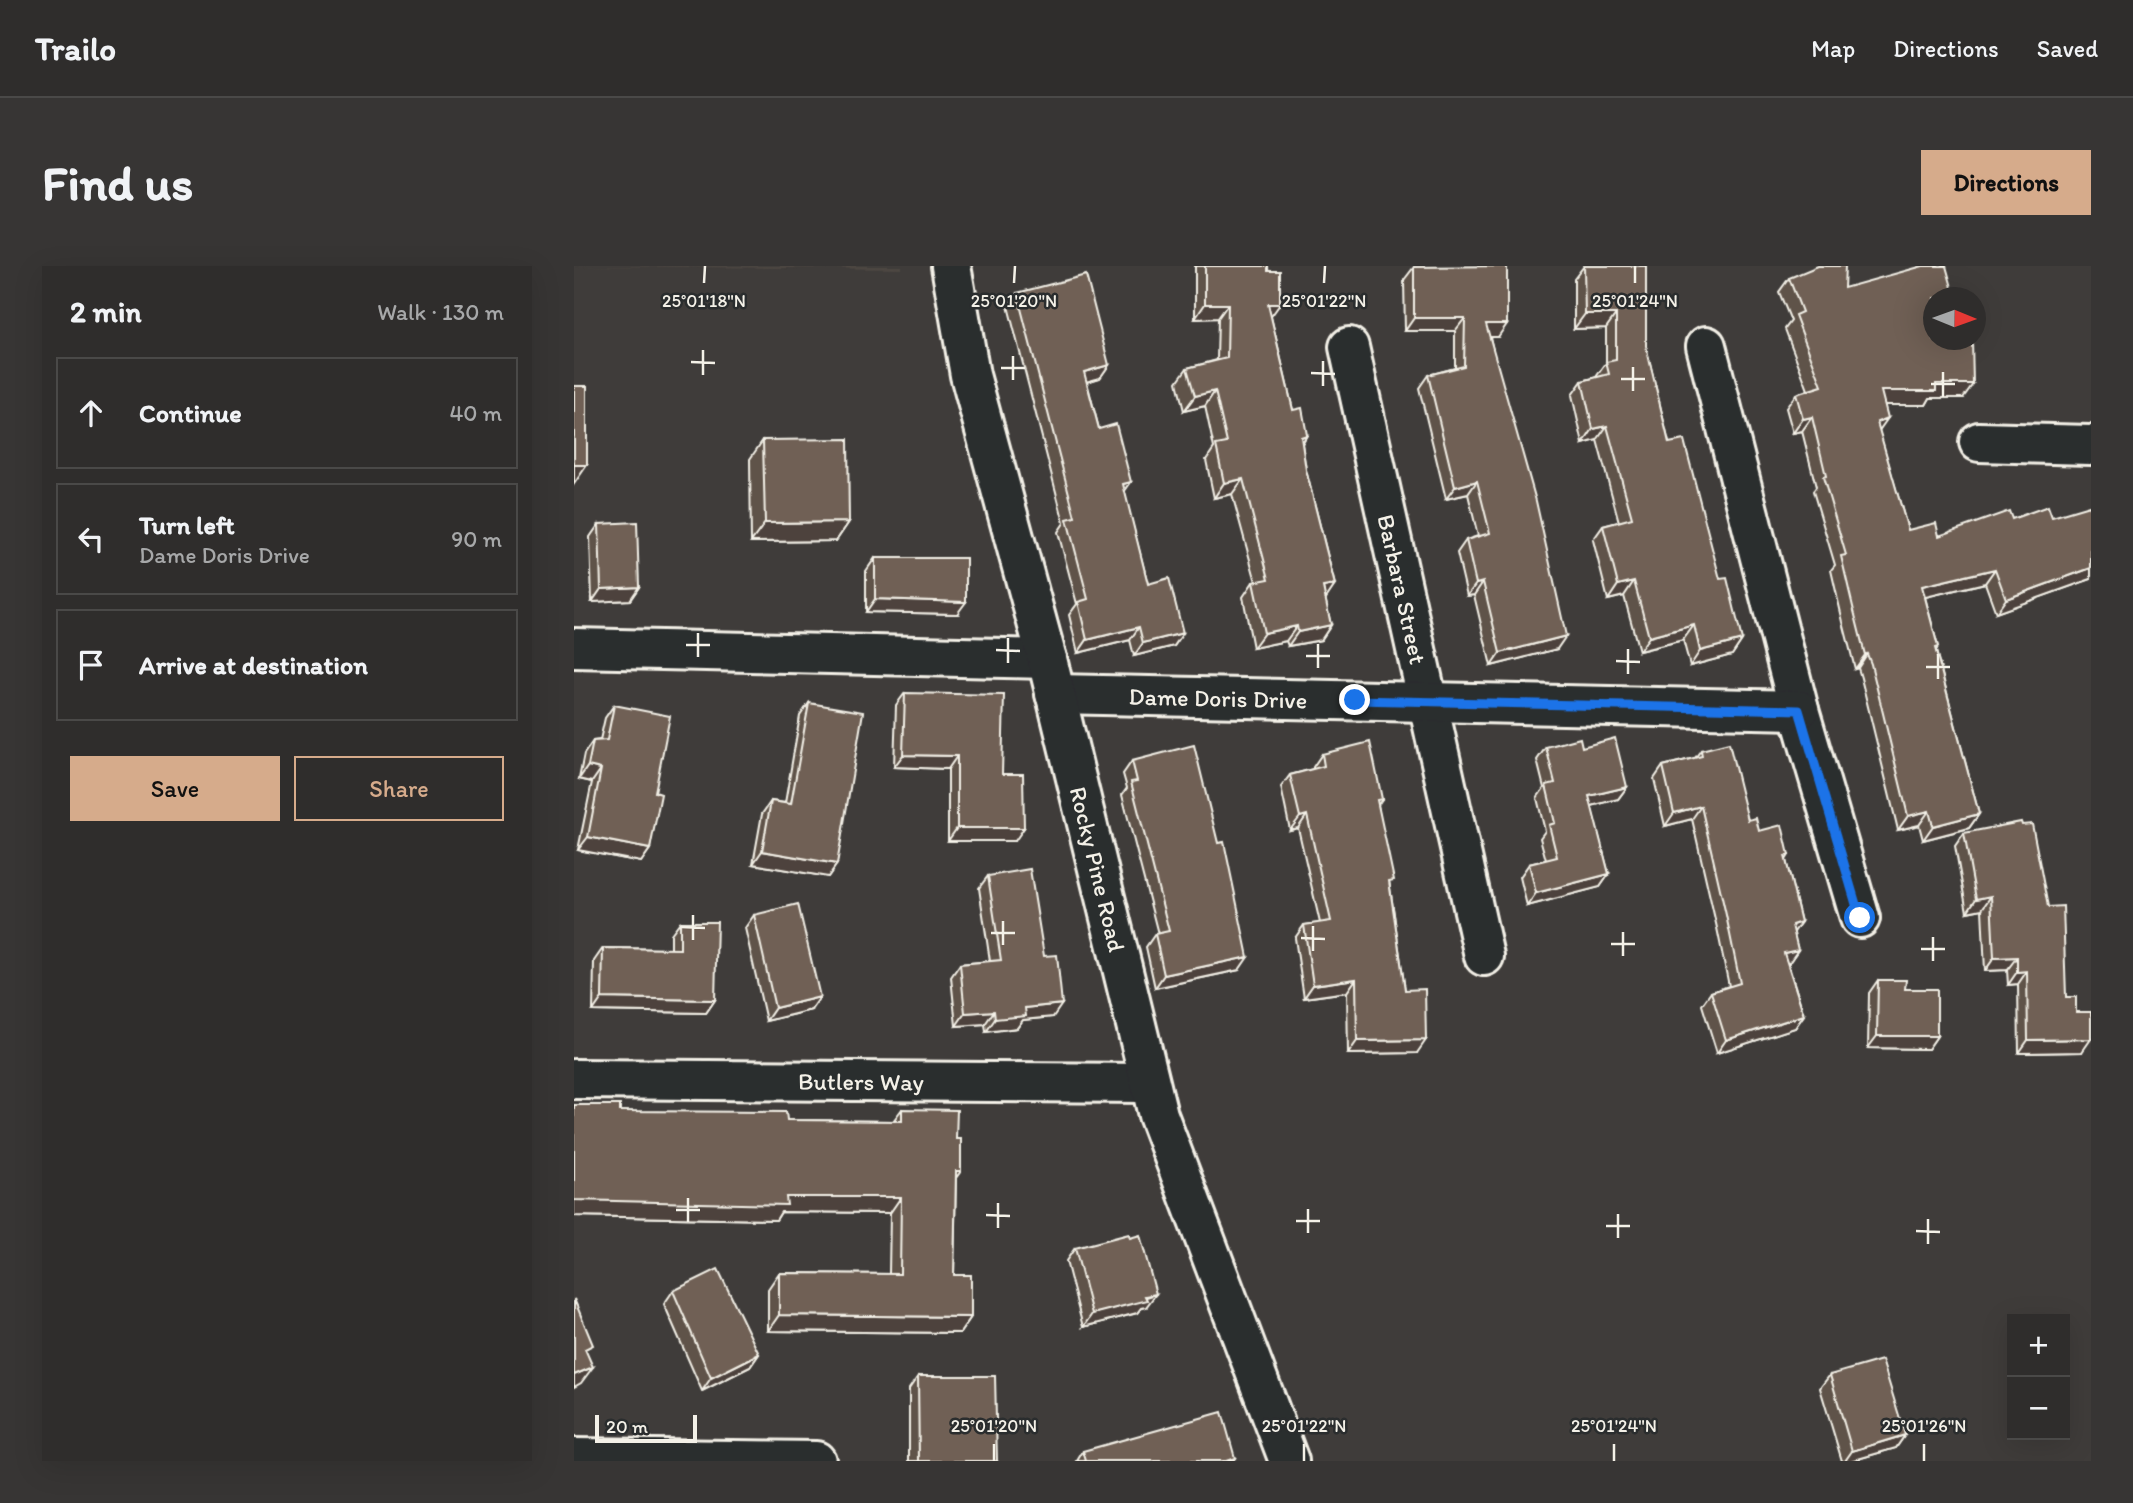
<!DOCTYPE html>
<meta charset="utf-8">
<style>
body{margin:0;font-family:Itim,sans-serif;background:#373534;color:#f1f3f6}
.controls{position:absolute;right:21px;bottom:21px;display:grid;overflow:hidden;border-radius:0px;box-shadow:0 7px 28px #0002}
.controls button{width:63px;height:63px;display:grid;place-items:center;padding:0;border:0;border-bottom:2px solid #4a4948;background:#2f2d2c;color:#f1f3f6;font:35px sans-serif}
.compass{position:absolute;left:1349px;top:21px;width:63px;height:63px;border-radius:50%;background:#2f2d2c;box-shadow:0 7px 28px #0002;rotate:91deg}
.scale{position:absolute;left:21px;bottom:18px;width:102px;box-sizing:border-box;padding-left:7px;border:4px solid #f4f1e8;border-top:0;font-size:19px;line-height:24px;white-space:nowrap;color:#f4f1e8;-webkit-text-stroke:5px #2a2d2e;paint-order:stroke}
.stop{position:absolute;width:21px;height:21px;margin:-16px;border:5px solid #1a73e8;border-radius:50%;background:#fff}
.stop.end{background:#1a73e8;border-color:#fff;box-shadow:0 2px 7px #0008}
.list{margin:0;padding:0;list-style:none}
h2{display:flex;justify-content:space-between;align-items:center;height:91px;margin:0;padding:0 28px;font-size:30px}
h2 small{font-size:23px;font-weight:400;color:#a7a8a9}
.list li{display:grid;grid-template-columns:46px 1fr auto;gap:21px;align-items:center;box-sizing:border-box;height:112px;margin:0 14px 14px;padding:0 14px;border:2px solid #4a4948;border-radius:0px}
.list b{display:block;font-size:26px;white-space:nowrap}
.list p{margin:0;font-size:23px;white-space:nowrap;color:#a7a8a9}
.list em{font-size:23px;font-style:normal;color:#a7a8a9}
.actions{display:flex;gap:14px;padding:21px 28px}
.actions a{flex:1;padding:16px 0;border:2px solid #d6ab8b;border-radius:0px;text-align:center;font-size:24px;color:#d6ab8b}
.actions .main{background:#d6ab8b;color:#111}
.icon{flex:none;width:38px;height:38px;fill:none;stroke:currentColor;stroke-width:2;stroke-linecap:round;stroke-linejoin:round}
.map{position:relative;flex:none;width:1517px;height:1195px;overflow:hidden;border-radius:0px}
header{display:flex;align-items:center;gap:42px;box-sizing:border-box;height:98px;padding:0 35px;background:#2f2d2c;border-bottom:2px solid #4a4948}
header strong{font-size:33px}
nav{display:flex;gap:38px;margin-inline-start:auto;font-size:24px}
.intro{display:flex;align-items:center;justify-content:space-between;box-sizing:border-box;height:168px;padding:0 42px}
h1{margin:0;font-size:49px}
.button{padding:18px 32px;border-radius:0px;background:#d6ab8b;color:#111;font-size:24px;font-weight:700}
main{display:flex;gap:42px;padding:0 42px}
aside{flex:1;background:#2f2d2c;border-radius:0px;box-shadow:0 7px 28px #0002}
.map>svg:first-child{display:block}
</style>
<header>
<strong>Trailo</strong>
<nav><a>Map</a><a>Directions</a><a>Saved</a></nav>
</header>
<div class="intro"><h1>Find us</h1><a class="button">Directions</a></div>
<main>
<aside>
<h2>2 min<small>Walk · 130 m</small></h2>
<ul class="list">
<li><svg class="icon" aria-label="ahead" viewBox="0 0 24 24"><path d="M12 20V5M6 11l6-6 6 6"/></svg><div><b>Continue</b></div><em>40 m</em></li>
<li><svg class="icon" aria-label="left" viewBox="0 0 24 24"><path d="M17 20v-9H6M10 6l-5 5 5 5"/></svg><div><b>Turn left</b><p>Dame Doris Drive</p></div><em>90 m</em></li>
<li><svg class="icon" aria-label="arrive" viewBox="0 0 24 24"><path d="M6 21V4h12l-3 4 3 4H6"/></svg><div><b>Arrive at destination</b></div></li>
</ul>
<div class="actions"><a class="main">Save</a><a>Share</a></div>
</aside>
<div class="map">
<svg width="1517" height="1195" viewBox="0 0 1517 1195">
<rect width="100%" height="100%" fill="#3f3c3a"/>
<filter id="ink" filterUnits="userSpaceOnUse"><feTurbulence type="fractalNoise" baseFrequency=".0143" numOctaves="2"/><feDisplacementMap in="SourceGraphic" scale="14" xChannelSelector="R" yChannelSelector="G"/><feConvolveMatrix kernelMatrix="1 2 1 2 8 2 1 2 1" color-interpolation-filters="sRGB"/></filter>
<g filter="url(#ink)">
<path fill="#4d4742" d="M 0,0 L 328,0 L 328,3 Z"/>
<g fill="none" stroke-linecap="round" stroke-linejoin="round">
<defs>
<g id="minor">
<path d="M 1132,80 L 1225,444 L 1286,652"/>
<path id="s1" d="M 775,81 L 910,690"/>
<path d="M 1405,176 L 1517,179"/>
<path d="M 0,382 L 473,393"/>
<path id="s2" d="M 481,428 L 1225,444"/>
<path id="s3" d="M 0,813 L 575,817"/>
<path d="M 0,1192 L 242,1195"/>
</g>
<g id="tertiary">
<path id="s4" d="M 377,0 L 396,109 L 473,393 L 584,849 L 715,1195"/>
</g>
</defs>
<use href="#minor" stroke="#f4f1e8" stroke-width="44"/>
<use href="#tertiary" stroke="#f4f1e8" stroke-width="44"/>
<use href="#minor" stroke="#2a2d2e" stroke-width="38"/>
<use href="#tertiary" stroke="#2a2d2e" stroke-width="38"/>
</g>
<path fill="#5f5349" stroke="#f4f1e8" stroke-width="2" d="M 621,0 L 694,0 L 697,51 L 719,144 L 733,169 L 728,178 L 732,204 L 761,319 L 751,332 L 757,359 L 747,374 L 714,380 L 712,375 L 679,382 L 669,331 L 679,316 L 682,316 L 658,228 L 640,232 L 632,194 L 640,182 L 631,140 L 610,145 L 603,116 L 613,102 L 643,94 L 644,52 L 621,53 Z
M 1010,0 L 1072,0 L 1072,80 L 1095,177 L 1168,374 L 1158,389 L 1116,400 L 1109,374 L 1065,385 L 1050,330 L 1034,334 L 1019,274 L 1029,260 L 1045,256 L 1023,174 L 1009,178 L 998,129 L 1008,115 L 1022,111 L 1032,97 L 1032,62 L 1000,63 L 1000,13 Z
M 840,1 L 924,71 L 916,71 L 983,383 L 917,400 L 900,329 L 893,330 L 883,287 L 892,274 L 904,270 L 894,228 L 872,233 L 845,122 L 854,109 L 881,102 L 881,65 L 831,65 L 830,14 Z
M 1215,12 L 1270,22 L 1389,132 L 1356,132 L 1352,139 L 1311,139 L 1305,165 L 1334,264 L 1365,270 L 1438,253 L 1478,251 L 1517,247 L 1517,313 L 1422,347 L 1411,317 L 1351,331 L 1364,381 L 1362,385 L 1405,548 L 1395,562 L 1349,574 L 1345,559 L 1324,564 L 1287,412 L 1284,402 L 1281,403 L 1269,356 L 1257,304 L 1261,299 L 1239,225 L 1242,221 L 1228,165 L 1219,167 L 1212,142 L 1222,128 L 1234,124 L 1211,63 L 1217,55 L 1205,26 Z
M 443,27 L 535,99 L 526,112 L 513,116 L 525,163 L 557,216 L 550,225 L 574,318 L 609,367 L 600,380 L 560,390 L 556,374 L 504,387 L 495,349 L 503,338 L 484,266 L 490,257 L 434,40 Z
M 189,174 L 275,256 L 262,275 L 177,276 L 176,193 Z
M 25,258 L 65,321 L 56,334 L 18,336 L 16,271 Z
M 301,292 L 383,348 L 292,346 L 292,305 Z
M 331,427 L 428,508 L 441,575 L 374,575 L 374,503 L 320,501 L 322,439 Z
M 235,437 L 263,598 L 254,611 L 179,598 L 188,548 L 197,535 L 211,537 L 226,450 Z
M 40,439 L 81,526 L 76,583 L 67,596 L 4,584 L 18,516 L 5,513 L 10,488 L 19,475 L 26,474 L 31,452 Z
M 972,481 L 1008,481 L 1053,521 L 1044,533 L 1017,540 L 1035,608 L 1026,621 L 953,640 L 946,611 L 955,598 L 972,594 L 966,572 L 971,565 L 963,532 L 970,522 L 963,494 Z
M 1127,484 L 1174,554 L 1185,565 L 1215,589 L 1212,594 L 1227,656 L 1219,666 L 1224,684 L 1214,697 L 1230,749 L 1221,762 L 1143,787 L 1128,739 L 1137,726 L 1155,720 L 1143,662 L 1118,553 L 1091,560 L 1080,513 L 1089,500 L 1121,492 Z
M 748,488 L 808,533 L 804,539 L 831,724 L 843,787 L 774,788 L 773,726 L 730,732 L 721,672 L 730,659 L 746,657 L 724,562 L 716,564 L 707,521 L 716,509 L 739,503 L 739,501 Z
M 558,495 L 665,704 L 581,722 L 572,681 L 581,668 L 584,668 L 548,529 L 553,522 L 549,508 Z
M 1390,567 L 1502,746 L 1508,786 L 1445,787 L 1444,718 L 1434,719 L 1433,704 L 1411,705 L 1408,643 L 1393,646 L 1381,580 Z
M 414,610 L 479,751 L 449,754 L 443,762 L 412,766 L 411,758 L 382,760 L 377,711 L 386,698 L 416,695 L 405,622 Z
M 180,649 L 237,744 L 192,755 L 171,662 Z
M 106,656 L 141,734 L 132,747 L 19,745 L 20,695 L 29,682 L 97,683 L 97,668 Z
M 1304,714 L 1363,770 L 1354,783 L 1294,782 L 1295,727 Z
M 0,839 L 46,845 L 213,854 L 319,855 L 328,843 L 382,873 L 387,905 L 382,912 L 380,1009 L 397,1051 L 386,1067 L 194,1065 L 194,1023 L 205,1007 L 315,1008 L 316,947 L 207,946 L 202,954 L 0,950 Z
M 501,982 L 572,1041 L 567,1042 L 563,1047 L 509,1061 L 492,995 Z
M 99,1025 L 185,1088 L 176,1101 L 128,1125 L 90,1038 Z
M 1256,1109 L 1331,1169 L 1322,1182 L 1277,1195 L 1268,1195 L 1246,1122 Z
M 344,1110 L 423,1195 L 335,1195 L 335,1123 Z
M 509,1185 L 661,1192 L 659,1195 L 503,1195 Z"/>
<path fill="#4e433c" stroke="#f4f1e8" stroke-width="2" d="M 631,38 L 654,38 L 644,52 L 621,53 Z
M 694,38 L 706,38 L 696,52 Z
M 1011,48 L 1042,48 L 1032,62 L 1000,63 Z
M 840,52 L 891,52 L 881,65 L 831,65 Z
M 912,58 L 933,58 L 924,71 L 903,71 Z
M 535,99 L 526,112 L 501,119 L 510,106 Z
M 1362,118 L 1399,118 L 1389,132 L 1356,132 L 1352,139 L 1297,139 L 1307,125 Z
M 641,125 L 631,140 L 610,145 L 621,130 Z
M 1238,151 L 1228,165 L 1219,167 L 1229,153 Z
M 1314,152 L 1304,166 L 1303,156 Z
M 1033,160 L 1023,174 L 1009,178 L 1019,163 Z
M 733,169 L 723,184 L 727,171 Z
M 0,199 L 13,199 L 0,218 Z
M 669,213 L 658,228 L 640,232 L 650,217 Z
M 903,215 L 894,228 L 872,233 L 881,221 Z
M 557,216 L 548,229 L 549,218 Z
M 275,256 L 262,275 L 177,276 L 191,257 Z
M 1517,302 L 1517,313 L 1422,347 L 1432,333 Z
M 1421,303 L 1411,317 L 1339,334 L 1348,320 Z
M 1060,315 L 1050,330 L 1034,334 L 1044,319 Z
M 909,316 L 900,329 L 893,330 L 902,318 Z
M 761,319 L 751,334 L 749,321 Z
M 65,321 L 56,334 L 18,336 L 27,323 Z
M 301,333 L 392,336 L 383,348 L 292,346 Z
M 757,359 L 747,374 L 714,380 L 724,366 Z
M 1120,359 L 1109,374 L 1065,385 L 1075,371 Z
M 723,360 L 712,375 L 679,382 L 690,367 Z
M 565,361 L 556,374 L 504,387 L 513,374 Z
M 609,367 L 600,380 L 560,390 L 569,377 Z
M 992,370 L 983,383 L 917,400 L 926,387 Z
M 1168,374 L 1158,389 L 1116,400 L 1126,385 Z
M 1293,388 L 1284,402 L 1281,403 L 1291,389 Z
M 329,489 L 383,490 L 374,503 L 320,501 Z
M 14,500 L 27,503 L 18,516 L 5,513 Z
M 1053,521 L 1044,533 L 1006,543 L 1015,530 Z
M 1127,540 L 1118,553 L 1091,560 L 1100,547 Z
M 1355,545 L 1345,559 L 1324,564 L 1334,550 Z
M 1405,548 L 1395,562 L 1349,574 L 1359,560 Z
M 733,549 L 724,562 L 716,564 L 726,551 Z
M 383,562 L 450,562 L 441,575 L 374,575 Z
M 14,571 L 76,583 L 67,596 L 4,584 Z
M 188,585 L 263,598 L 254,611 L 179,598 Z
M 1035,608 L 1026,621 L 953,640 L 962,627 Z
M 1417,630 L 1408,643 L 1393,646 L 1402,633 Z
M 1227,656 L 1218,669 L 1218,659 Z
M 1224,684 L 1215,697 L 1201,700 L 1210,687 Z
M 674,691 L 665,704 L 581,722 L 590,709 Z
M 1443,691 L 1433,704 L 1411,705 L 1420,692 Z
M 1453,705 L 1444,718 L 1434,719 L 1443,706 Z
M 782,713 L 773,726 L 730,732 L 739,719 Z
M 246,731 L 237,744 L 192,755 L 201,742 Z
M 28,732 L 141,734 L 132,747 L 19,745 Z
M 488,738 L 479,751 L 449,754 L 443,762 L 412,766 L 421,753 L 451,742 Z
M 420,745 L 411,758 L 382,760 L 391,747 Z
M 1230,749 L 1221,762 L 1143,787 L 1152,774 Z
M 1303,770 L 1363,770 L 1354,783 L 1294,782 Z
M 1517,773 L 1508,786 L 1445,787 L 1454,774 Z
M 852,774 L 843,787 L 774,788 L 783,775 Z
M 212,931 L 327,931 L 316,947 L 207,946 L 202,954 L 0,950 L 0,934 Z
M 582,1028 L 572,1041 L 567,1042 L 563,1047 L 509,1061 L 518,1048 Z
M 205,1049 L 397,1051 L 386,1067 L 194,1065 Z
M 185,1088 L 176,1101 L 128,1125 L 137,1112 Z
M 19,1101 L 7,1117 L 0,1121 L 0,1109 Z
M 1331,1169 L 1322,1182 L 1277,1195 L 1271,1195 L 1278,1185 Z"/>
<path fill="#6f6055" stroke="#f4f1e8" stroke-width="2" d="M 631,0 L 694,0 L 694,5 L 706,5 L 706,38 L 694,38 L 719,144 L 728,142 L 733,169 L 727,171 L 732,204 L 761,319 L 749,321 L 757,359 L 724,366 L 723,360 L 690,367 L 679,316 L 695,313 L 669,213 L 650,217 L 642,179 L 653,177 L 641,125 L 621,130 L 613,102 L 653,92 L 654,38 L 631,38 Z
M 933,0 L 933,58 L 912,58 L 962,235 L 992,370 L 926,387 L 909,316 L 902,318 L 892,274 L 916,267 L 903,215 L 881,221 L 854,109 L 890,100 L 891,52 L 840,52 L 840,1 Z
M 1010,0 L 1072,0 L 1072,80 L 1095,177 L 1110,174 L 1146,313 L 1153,312 L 1168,374 L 1126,385 L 1120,359 L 1075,371 L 1060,315 L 1044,319 L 1029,260 L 1058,252 L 1033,160 L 1019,163 L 1008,115 L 1035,108 L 1032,96 L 1042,94 L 1042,48 L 1011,48 Z
M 1244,0 L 1271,0 L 1270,22 L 1349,0 L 1372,0 L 1381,32 L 1360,32 L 1360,74 L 1398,74 L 1399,118 L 1362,118 L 1362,125 L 1307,125 L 1314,152 L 1303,156 L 1334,264 L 1362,257 L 1365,270 L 1435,245 L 1438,253 L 1474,240 L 1478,251 L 1515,240 L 1517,247 L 1517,302 L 1432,333 L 1421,303 L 1348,320 L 1364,381 L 1361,382 L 1405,548 L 1359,560 L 1355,545 L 1334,550 L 1297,398 L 1293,388 L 1291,389 L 1279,341 L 1267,290 L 1272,289 L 1249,211 L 1252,210 L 1238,151 L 1229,153 L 1222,128 L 1248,120 L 1221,49 L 1228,46 L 1215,12 Z
M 512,9 L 535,99 L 510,106 L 525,163 L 542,158 L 557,216 L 549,218 L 574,318 L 595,312 L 609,367 L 569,377 L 565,361 L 513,374 L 504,336 L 514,333 L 493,253 L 501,251 L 443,27 Z
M 0,120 L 13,120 L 13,199 L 0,199 Z
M 274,173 L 275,256 L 191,257 L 189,174 Z
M 63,256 L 65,321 L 27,323 L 25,258 Z
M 301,292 L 392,292 L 392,336 L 301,333 Z
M 331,427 L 430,429 L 428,508 L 449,508 L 450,562 L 383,562 L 383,490 L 329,489 Z
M 235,437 L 289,446 L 263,598 L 188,585 L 197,535 L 217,538 Z
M 40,439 L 96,450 L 81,526 L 87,528 L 76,583 L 14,571 L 27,503 L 14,500 L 19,475 L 33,474 Z
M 1006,472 L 1008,481 L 1041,472 L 1053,521 L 1015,530 L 1035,608 L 962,627 L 955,598 L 983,591 L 975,559 L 981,557 L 972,519 L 981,517 L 972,481 Z
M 796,476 L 808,533 L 803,534 L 820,614 L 815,615 L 831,724 L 851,723 L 852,774 L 783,775 L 782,713 L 739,719 L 730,659 L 757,655 L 733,549 L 726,551 L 716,509 L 750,500 L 748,488 Z
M 1155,477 L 1174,554 L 1182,552 L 1185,565 L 1208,559 L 1215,589 L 1211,590 L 1227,656 L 1218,659 L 1224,684 L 1210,687 L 1230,749 L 1152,774 L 1137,726 L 1166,717 L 1152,649 L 1127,540 L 1100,547 L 1089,500 L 1128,490 L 1127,484 Z
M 620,479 L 644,577 L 650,576 L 674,691 L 590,709 L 581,668 L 595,665 L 557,516 L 563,515 L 558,495 Z
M 1447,556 L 1448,559 L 1458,558 L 1474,641 L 1489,640 L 1492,731 L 1502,731 L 1502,746 L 1517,746 L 1517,773 L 1454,774 L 1453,705 L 1443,706 L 1443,691 L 1420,692 L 1417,630 L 1402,633 L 1390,567 Z
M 456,603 L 470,690 L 483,689 L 488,738 L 451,742 L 452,750 L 421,753 L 420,745 L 391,747 L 386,698 L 427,694 L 414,610 Z
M 224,638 L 246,731 L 201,742 L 180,649 Z
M 106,656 L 143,656 L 141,734 L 28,732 L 29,682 L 106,683 Z
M 1304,714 L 1332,714 L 1331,723 L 1363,723 L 1363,770 L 1303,770 Z
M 0,839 L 46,839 L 46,845 L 212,846 L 213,854 L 328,855 L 328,843 L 383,844 L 382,873 L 387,873 L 387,905 L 382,905 L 380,1009 L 397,1009 L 397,1051 L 205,1049 L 205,1007 L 326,1008 L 327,931 L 212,931 L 213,939 L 0,934 Z
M 555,968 L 556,972 L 566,969 L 582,1028 L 571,1030 L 573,1034 L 518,1048 L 501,982 Z
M 144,1003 L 185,1088 L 137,1112 L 99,1025 Z
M 0,1033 L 19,1079 L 11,1083 L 19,1101 L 0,1109 Z
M 1308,1094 L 1331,1169 L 1278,1185 L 1256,1109 Z
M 344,1110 L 421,1110 L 423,1195 L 345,1195 Z
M 648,1146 L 661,1192 L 652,1195 L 512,1195 L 509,1185 Z"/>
</g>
<g fill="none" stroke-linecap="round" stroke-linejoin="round" filter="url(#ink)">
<path stroke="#1a73e8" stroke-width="9" d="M 781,434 L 1225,444 L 1286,652"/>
</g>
<path fill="none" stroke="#f4f1e8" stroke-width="2.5" d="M 130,17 L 131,0M 440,17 L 441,0M 750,17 L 751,0M 1061,17 L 1061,0M 117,96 L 141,97M 427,102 L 451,102M 737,107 L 761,108M 129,109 L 129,84M 1047,113 L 1071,113M 439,114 L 439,90M 1357,118 L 1381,118M 749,120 L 749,95M 1059,125 L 1059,101M 1369,131 L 1369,106M 112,379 L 136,379M 422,384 L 446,385M 732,390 L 756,390M 124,391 L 124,367M 1042,395 L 1066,396M 434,397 L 434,372M 1352,401 L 1376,401M 744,402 L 744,378M 1054,408 L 1054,383M 1364,413 L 1364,388M 107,661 L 131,662M 417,667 L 441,667M 727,672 L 751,673M 119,674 L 119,649M 1037,678 L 1061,678M 429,679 L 429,655M 1347,683 L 1371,683M 739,685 L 739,660M 1049,690 L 1049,666M 1359,695 L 1359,671M 102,944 L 126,944M 412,949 L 436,950M 722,955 L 746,955M 114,956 L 114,932M 1032,960 L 1056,960M 424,962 L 424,937M 1342,965 L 1366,966M 734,967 L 734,943M 1044,972 L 1044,948M 1354,978 L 1354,953M 420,1195 L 420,1178M 730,1195 L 730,1178M 1040,1195 L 1040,1178M 1350,1195 L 1350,1178"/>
<g text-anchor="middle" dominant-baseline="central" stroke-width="5" stroke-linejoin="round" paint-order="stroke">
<g font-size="24" fill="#f4f1e8" stroke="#2a2d2e">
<text stroke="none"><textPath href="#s1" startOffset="248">Barbara Street</textPath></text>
<text stroke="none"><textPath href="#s2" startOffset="163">Dame Doris Drive</textPath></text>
<text stroke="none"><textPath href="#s4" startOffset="621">Rocky Pine Road</textPath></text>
<text stroke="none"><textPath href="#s3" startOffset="287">Butlers Way</textPath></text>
</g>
</g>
<g font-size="18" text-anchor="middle" fill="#f4f1e8" stroke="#2a2d2e" stroke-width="5" stroke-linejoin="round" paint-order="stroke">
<text x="130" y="41">25°01'18"N</text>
<text x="440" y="41">25°01'20"N</text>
<text x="750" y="41">25°01'22"N</text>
<text x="1061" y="41">25°01'24"N</text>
<text x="420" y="1166">25°01'20"N</text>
<text x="730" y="1166">25°01'22"N</text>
<text x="1040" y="1166">25°01'24"N</text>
<text x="1350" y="1166">25°01'26"N</text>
</g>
</svg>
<div class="controls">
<button>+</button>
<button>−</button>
</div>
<svg class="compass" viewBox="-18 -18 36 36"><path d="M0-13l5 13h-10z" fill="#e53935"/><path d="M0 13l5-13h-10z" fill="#a7a8a9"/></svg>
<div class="scale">20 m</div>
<div class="stop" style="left:1286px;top:652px"></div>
<div class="stop end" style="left:781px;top:434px"></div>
</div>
</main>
